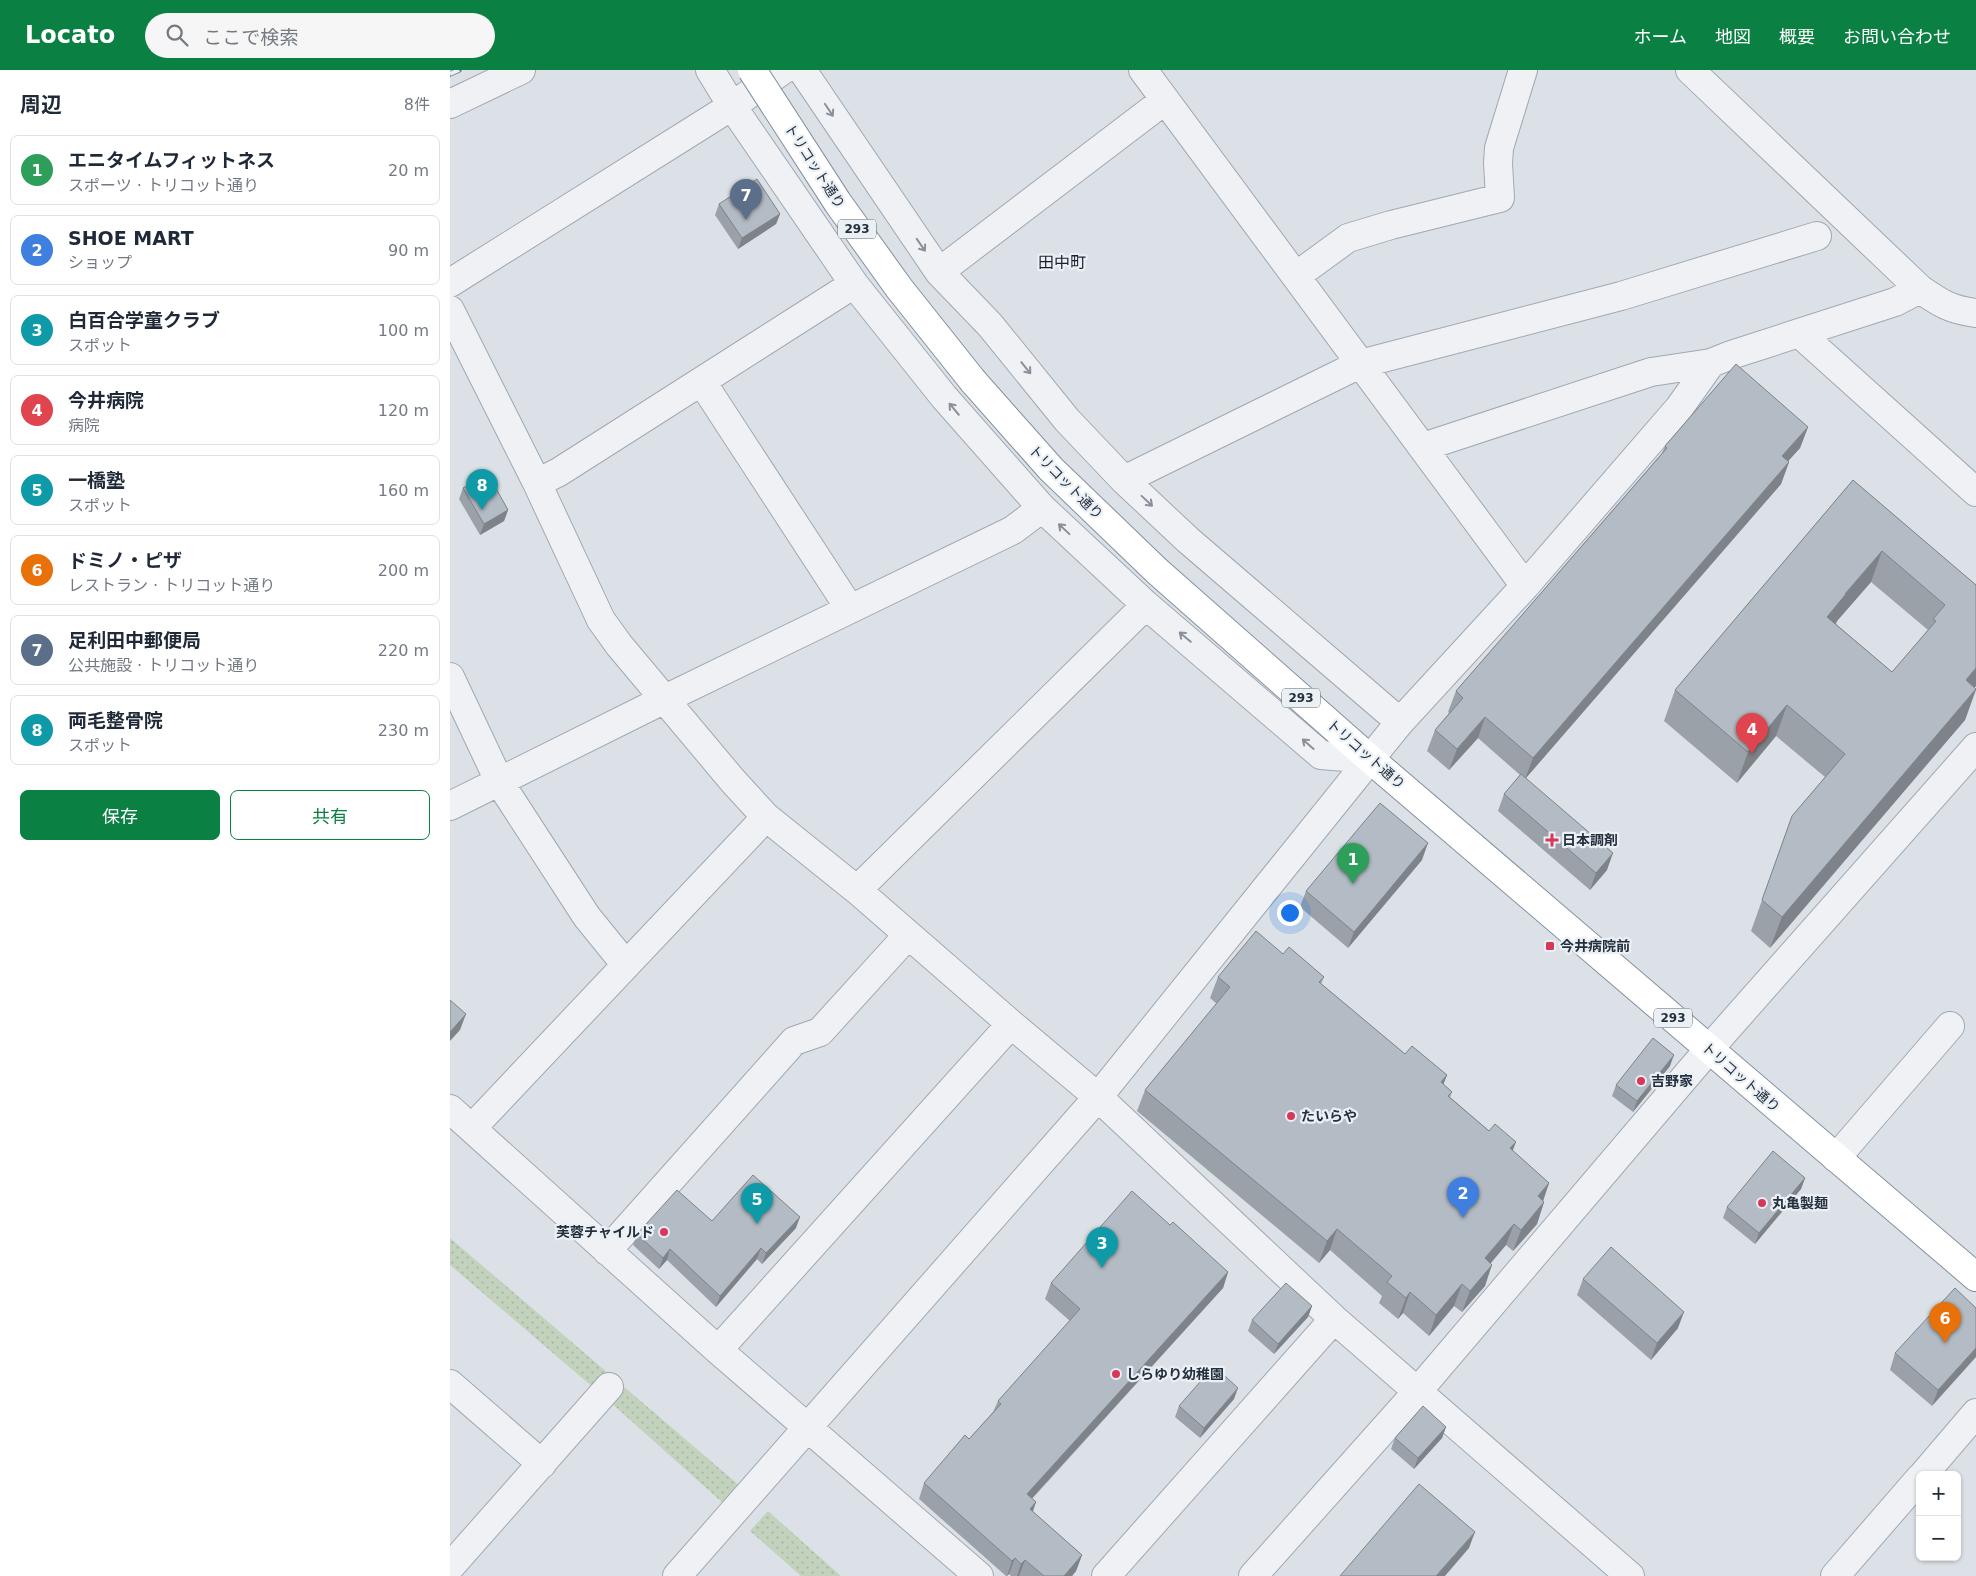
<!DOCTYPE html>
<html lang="ja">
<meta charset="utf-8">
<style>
body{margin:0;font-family:"DejaVu Sans","Noto Sans JP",sans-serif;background:#f6f6f7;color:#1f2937}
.controls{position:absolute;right:15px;bottom:15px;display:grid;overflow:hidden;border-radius:8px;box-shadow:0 1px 4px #0004}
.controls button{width:45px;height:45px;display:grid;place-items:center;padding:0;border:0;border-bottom:1px solid #e0e1e3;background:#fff;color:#1f2937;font:25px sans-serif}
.you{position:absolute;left:839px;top:842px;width:18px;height:18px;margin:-12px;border:4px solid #fff;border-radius:50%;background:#1a73e8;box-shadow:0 0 0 8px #1a73e833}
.badge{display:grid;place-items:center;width:32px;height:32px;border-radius:50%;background:#0b8043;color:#fff;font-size:16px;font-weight:700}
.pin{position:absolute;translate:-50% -41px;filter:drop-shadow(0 1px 2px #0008)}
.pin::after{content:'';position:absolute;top:26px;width:18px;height:15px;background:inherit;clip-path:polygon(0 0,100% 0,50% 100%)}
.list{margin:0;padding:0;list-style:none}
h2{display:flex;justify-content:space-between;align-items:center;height:65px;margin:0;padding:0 20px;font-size:21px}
h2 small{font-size:16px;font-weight:400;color:#747a83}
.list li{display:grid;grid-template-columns:32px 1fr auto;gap:15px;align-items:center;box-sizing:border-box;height:70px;margin:0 10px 10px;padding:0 10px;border:1px solid #e0e1e3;border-radius:8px}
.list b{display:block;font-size:19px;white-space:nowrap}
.list p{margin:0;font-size:16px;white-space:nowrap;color:#747a83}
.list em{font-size:16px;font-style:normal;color:#747a83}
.actions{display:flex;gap:10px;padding:15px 20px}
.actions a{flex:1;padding:11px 0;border:1px solid #0b8043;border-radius:8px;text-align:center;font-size:18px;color:#0b8043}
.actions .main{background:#0b8043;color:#fff}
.icon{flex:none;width:28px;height:28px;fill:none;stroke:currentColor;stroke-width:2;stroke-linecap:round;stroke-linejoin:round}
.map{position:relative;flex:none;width:1526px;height:1506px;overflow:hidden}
header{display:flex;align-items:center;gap:30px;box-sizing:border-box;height:70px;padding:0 25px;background:#0b8043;color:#fff}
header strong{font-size:24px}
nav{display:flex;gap:28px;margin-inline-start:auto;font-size:18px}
.search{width:350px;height:45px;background:#f6f6f7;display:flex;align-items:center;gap:12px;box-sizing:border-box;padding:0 18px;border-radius:28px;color:#747a83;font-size:19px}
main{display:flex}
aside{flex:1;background:#fff}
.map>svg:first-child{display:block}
</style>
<header>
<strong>Locato</strong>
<div class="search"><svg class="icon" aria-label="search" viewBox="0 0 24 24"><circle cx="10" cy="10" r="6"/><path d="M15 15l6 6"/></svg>ここで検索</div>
<nav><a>ホーム</a><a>地図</a><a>概要</a><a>お問い合わせ</a></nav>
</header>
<main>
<aside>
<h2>周辺<small>8件</small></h2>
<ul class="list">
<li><span class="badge" style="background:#2e9e5b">1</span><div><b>エニタイムフィットネス</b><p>スポーツ · トリコット通り</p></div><em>20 m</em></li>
<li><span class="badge" style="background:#3f7fe0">2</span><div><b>SHOE MART</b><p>ショップ</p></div><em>90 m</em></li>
<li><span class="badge" style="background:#0f9aa8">3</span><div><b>白百合学童クラブ</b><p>スポット</p></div><em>100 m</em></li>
<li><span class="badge" style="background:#e0444e">4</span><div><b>今井病院</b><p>病院</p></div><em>120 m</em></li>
<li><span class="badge" style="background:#0f9aa8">5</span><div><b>一橋塾</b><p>スポット</p></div><em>160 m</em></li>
<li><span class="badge" style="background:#e8710a">6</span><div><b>ドミノ・ピザ</b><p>レストラン · トリコット通り</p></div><em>200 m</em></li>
<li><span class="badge" style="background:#5c6f8a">7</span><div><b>足利田中郵便局</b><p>公共施設 · トリコット通り</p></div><em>220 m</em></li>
<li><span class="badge" style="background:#0f9aa8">8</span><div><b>両毛整骨院</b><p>スポット</p></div><em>230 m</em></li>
</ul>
<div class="actions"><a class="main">保存</a><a>共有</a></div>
</aside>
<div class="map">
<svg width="1526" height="1506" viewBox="0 0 1526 1506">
<defs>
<pattern id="grass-dots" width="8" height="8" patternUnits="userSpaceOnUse" patternTransform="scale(1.25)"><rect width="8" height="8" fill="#c3d2bc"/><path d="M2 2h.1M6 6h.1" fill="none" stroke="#a7b5a3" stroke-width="1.8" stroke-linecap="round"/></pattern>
</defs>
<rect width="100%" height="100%" fill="#dce1e7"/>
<path fill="url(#grass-dots)" d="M 0,1168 L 290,1416 L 274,1434 L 159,1331 L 0,1195 Z
M 318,1441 L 391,1506 L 351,1506 L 300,1461 Z"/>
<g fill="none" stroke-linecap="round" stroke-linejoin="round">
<defs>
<path id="minor" d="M 260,0 L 282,36 L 404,214 L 494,327 L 592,438 L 696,535 L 871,685 L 920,689
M 352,0 L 489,202 L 540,255 L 617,350 L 674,410 L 738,470 L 950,652
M 693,0 L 1075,516
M 1240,0 L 1470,219 C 1490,233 1501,240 1526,243
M 0,34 L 71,0
M 489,202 L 715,30
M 846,206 L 898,168 L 941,155 L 1050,128 L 1048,93 L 1049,78 L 1073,0
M 0,213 L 282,36 L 333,0
M 0,240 L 87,413 L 151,550 L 169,575 L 283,711 L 316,747 L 407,820 L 561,954 L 648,1027 L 884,1249 L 1180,1506
M 1349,263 L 1526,422
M 252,312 L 400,539
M 973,377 L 1201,302 L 1261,293 L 1281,285 L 1445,232 L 1470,219
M 674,410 L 910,294 L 1171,226 L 1367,166
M 87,413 L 109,402 L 404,214
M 0,607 L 50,713 L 137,847 L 176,895
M 0,736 L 215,629 L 563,460 L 592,438
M 407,820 L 696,535
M 0,1039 L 268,1280 L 529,1506
M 22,1058 L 316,747
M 1386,1088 L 1500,956
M 157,1181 L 344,971 L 370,962 L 458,865
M 268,1280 L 561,954
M 0,1314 L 92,1394
M 1473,1405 L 1526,1343
M 0,1497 L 159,1317
M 227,1506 L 648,1027 L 920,689 L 950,652 L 1075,516 L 1229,338 L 1261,293
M 656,1506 L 884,1249
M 803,1506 L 967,1322 L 1259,979 L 1526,677
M 1385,1506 L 1470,1408"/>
<path id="highway" d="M 523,311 L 601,399 L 707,501 L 920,689 L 1526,1207"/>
</defs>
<use href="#minor" stroke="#a1a8b1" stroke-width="30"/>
<use href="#highway" stroke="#82909f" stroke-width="30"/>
<use href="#minor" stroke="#eff1f5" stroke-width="28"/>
<use href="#highway" stroke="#fff" stroke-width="28"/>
<defs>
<path id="rail" d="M 0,4 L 9,0"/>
</defs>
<use href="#rail" stroke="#748292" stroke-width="5.5"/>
<use href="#rail" stroke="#ebf0f5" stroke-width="4" stroke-dasharray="11" stroke-linecap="butt"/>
<defs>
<path id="highway-bridge" d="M 302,0 L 388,133 L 449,218 L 523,311"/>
</defs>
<use href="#highway-bridge" stroke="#82909f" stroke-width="30" stroke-linecap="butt"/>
<use href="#highway-bridge" stroke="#fff" stroke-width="28"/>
</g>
<path fill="#9aa1a9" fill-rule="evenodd" d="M 269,134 L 330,144 L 326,154 L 288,179 L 265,145 Z
M 1358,357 L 1350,378 L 1338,391 L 1339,392 L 1331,414 L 1076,708 L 1157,800 L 1140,820 L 1048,741 L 1054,724 L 1070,705 L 1028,668 L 999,700 L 977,681 L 985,660 L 999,643 L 998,642 L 1006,621 L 1212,383 L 1215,376 Z
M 1403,410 L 1526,515 L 1526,616 L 1524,618 L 1526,620 L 1515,650 L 1320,878 L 1301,861 L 1342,746 L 1375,707 L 1326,666 L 1287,713 L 1214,651 L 1225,620 ZM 1421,512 L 1478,560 L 1442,602 L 1386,554 L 1387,551 Z
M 13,418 L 58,440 L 54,451 L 30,465 L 9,429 Z
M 972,790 L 898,878 L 850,837 L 856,821 Z
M 833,884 L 874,907 L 871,914 L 955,984 L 997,1005 L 993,1014 L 1002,1022 L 1000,1027 L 1099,1113 L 1093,1131 L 1094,1132 L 1087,1154 L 1063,1181 L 1056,1175 L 1041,1193 L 1035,1216 L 1012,1242 L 1004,1236 L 979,1266 L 953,1243 L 948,1249 L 929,1233 L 932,1226 L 880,1180 L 869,1193 L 687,1041 L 695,1020 L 767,934 L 760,928 L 768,907 Z
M 1220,996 L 1183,1042 L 1162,1026 L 1166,1015 Z
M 1355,1108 L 1351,1119 L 1305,1174 L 1273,1148 L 1277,1137 Z
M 262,1151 L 346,1158 L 312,1194 L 307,1189 L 266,1237 L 217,1190 L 209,1199 L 183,1175 L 187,1164 Z
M 720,1155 L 778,1202 L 773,1218 L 582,1429 L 586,1432 L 583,1442 L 632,1485 L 626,1501 L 622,1506 L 561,1506 L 559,1504 L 557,1506 L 556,1506 L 469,1429 L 474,1413 L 519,1369 L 543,1342 L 548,1331 L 620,1251 L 595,1229 L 601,1213 Z
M 1133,1209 L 1228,1258 L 1201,1290 L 1127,1225 Z
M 862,1236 L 858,1247 L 824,1284 L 798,1261 L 802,1250 Z
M 1526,1238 L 1482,1336 L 1440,1300 L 1445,1283 Z
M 784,1329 L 750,1368 L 725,1347 L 729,1336 Z
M 996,1357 L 992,1368 L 964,1399 L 941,1379 L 945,1368 Z"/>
<path fill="#7d8389" d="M 330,144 L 326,154 L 288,179 L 292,168 Z
M 1358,357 L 1350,378 L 1324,407 L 1332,386 Z
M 1339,392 L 1331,414 L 1075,709 L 1083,688 Z
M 58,440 L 54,451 L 30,465 L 34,454 Z
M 1432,481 L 1421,512 L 1387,551 L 1385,555 L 1377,547 L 1395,524 Z
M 1526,598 L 1526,616 L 1504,641 L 1516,610 Z
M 1526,619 L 1515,650 L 1320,878 L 1332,847 Z
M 1337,635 L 1326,666 L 1287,713 L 1298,682 Z
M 1035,647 L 1028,668 L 999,700 L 1007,679 Z
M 978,773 L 972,790 L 898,878 L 904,862 Z
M 1163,783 L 1157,800 L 1140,820 L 1146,803 Z
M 16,944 L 10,960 L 0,971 L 0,962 Z
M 1224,985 L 1220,996 L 1183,1042 L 1187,1031 Z
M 997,1005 L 989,1026 L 991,1012 Z
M 1066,1072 L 1058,1093 L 1060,1078 Z
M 1355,1108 L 1351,1119 L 1305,1174 L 1309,1163 Z
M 1099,1113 L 1092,1134 L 1088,1126 Z
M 1094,1132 L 1087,1154 L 1063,1181 L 1071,1160 Z
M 350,1147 L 346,1158 L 312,1194 L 316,1183 Z
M 1064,1154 L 1056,1175 L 1027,1209 L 1035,1188 Z
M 887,1159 L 880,1180 L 869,1193 L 877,1171 Z
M 311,1178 L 307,1189 L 266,1237 L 270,1226 Z
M 220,1179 L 217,1190 L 209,1199 L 213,1188 Z
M 1042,1195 L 1035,1216 L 1012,1242 L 1020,1221 Z
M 778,1202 L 773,1218 L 571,1440 L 577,1424 Z
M 1012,1214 L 1004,1236 L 979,1266 L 986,1245 Z
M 960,1222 L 953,1243 L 948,1249 L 956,1228 Z
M 862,1236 L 858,1247 L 824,1284 L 828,1274 Z
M 1234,1242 L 1228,1258 L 1201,1290 L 1207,1273 Z
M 1526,1278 L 1526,1287 L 1482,1336 L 1488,1320 Z
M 788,1318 L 784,1329 L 750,1368 L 754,1358 Z
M 996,1357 L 992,1368 L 964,1399 L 968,1388 Z
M 586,1432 L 580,1448 L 580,1439 Z
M 1025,1462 L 1019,1478 L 995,1506 L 986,1506 Z
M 632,1485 L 626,1501 L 622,1506 L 614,1506 Z
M 565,1488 L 559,1504 L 557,1506 L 562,1491 Z
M 575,1490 L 569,1506 L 567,1506 L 571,1494 Z"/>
<path fill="#b3bbc4" stroke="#7d8389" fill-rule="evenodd" d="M 307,109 L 330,144 L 292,168 L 269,134 Z
M 1286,294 L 1358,357 L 1332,386 L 1339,392 L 1083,688 L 1035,647 L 1007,679 L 985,660 L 1013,628 L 1006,621 L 1217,378 L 1215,376 Z
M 38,404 L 58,440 L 34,454 L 13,418 Z
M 1403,410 L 1526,515 L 1526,598 L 1516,610 L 1526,619 L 1332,847 L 1312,830 L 1342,746 L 1395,684 L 1337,635 L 1298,682 L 1225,620 ZM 1432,481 L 1495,535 L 1483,549 L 1486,551 L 1442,602 L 1377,547 L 1396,524 L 1395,524 Z
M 1071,704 L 1163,783 L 1146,803 L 1054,724 Z
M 930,733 L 978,773 L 904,862 L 856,821 Z
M 806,861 L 833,884 L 839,877 L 874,907 L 869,912 L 955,984 L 962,976 L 997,1005 L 991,1012 L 1002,1022 L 998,1026 L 1039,1061 L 1045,1054 L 1066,1072 L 1060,1078 L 1099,1113 L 1088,1126 L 1094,1132 L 1071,1160 L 1064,1154 L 1035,1188 L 1042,1195 L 1020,1221 L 1012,1214 L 986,1245 L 960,1222 L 956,1228 L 937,1212 L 942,1206 L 887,1159 L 877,1171 L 695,1020 L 780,917 L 768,907 Z
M 0,930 L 16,944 L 0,962 Z
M 1203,968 L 1224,985 L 1187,1031 L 1166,1015 Z
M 1323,1081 L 1355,1108 L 1309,1163 L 1277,1137 Z
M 303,1105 L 350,1147 L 316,1183 L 311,1178 L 270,1226 L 220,1179 L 213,1188 L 187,1164 L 227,1120 L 262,1151 Z
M 682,1121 L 720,1155 L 723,1152 L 778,1202 L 577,1424 L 586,1432 L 580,1439 L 632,1485 L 614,1506 L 594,1506 L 575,1490 L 571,1494 L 565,1488 L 562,1491 L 474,1413 L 515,1365 L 519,1369 L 551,1334 L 548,1331 L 630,1239 L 601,1213 Z
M 1161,1177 L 1234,1242 L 1207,1273 L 1133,1209 Z
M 836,1213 L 862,1236 L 828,1274 L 802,1250 Z
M 1505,1218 L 1526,1238 L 1526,1278 L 1488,1320 L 1445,1283 Z
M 764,1296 L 788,1318 L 754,1358 L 729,1336 Z
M 973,1336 L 996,1357 L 968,1388 L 945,1368 Z
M 969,1414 L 1025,1462 L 986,1506 L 890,1506 Z"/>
<defs><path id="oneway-shaft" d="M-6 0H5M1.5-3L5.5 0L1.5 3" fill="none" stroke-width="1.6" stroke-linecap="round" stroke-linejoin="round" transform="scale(1.25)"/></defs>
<g stroke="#8a909a">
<use href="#oneway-shaft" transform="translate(379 40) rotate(56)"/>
<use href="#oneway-shaft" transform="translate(471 175) rotate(55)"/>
<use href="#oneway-shaft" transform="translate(576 298) rotate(51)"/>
<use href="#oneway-shaft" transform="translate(504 339) rotate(-130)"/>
<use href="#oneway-shaft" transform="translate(697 431) rotate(43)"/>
<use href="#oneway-shaft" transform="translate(614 459) rotate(-137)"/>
<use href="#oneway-shaft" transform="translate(735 567) rotate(-140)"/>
<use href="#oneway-shaft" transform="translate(858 674) rotate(-139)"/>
</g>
<g fill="#d6375a" stroke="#ebf0f5" stroke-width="2">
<path d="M1099.5 762.5h5v5h5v5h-5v5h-5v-5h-5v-5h5z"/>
<rect x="1095" y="871" width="10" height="10" rx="2.5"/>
<circle cx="1191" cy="1011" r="5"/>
<circle cx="841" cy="1046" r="5"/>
<circle cx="1312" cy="1133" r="5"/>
<circle cx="214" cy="1162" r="5"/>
<circle cx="666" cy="1304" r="5"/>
</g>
<g text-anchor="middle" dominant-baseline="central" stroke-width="4.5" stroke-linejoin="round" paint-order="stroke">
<g fill="#ebf0f5" stroke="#606a75" stroke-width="1">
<rect x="388" y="149.5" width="38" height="19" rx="4"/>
<rect x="832" y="618.5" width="38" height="19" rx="4"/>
<rect x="1204" y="938.5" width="38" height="19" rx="4"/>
</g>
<g font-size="12" font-weight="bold" fill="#25303e">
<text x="407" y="159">293</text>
<text x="851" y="628">293</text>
<text x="1223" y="948">293</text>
</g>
<g font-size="14" fill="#25303e" stroke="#ebf0f5">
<text transform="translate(365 96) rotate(57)">トリコット通り</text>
<text transform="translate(616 412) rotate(45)">トリコット通り</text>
<text transform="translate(916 684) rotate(41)">トリコット通り</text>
<text transform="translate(1291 1007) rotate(41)">トリコット通り</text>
</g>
<g font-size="14" font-weight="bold" fill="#25303e" stroke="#ebf0f5" text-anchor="start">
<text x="1112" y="770">日本調剤</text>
<text x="1110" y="876">今井病院前</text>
<text x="1201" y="1011">吉野家</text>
<text x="851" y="1046">たいらや</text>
<text x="1322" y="1133">丸亀製麺</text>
<text x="204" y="1162" text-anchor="end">芙蓉チャイルド</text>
<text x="676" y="1304">しらゆり幼稚園</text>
</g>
<g font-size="16" fill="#17212f" stroke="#ebf0f5">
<text x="612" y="192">田中町</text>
</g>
</g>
</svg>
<div class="controls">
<button>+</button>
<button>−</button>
</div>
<div class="you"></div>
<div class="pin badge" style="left:903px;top:814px;background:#2e9e5b">1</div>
<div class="pin badge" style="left:1013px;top:1148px;background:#3f7fe0">2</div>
<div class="pin badge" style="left:652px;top:1198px;background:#0f9aa8">3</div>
<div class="pin badge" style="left:1302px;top:684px;background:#e0444e">4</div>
<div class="pin badge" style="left:307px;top:1154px;background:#0f9aa8">5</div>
<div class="pin badge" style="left:1495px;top:1273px;background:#e8710a">6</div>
<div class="pin badge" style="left:296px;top:150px;background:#5c6f8a">7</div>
<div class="pin badge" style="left:32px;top:440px;background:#0f9aa8">8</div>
</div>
</main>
